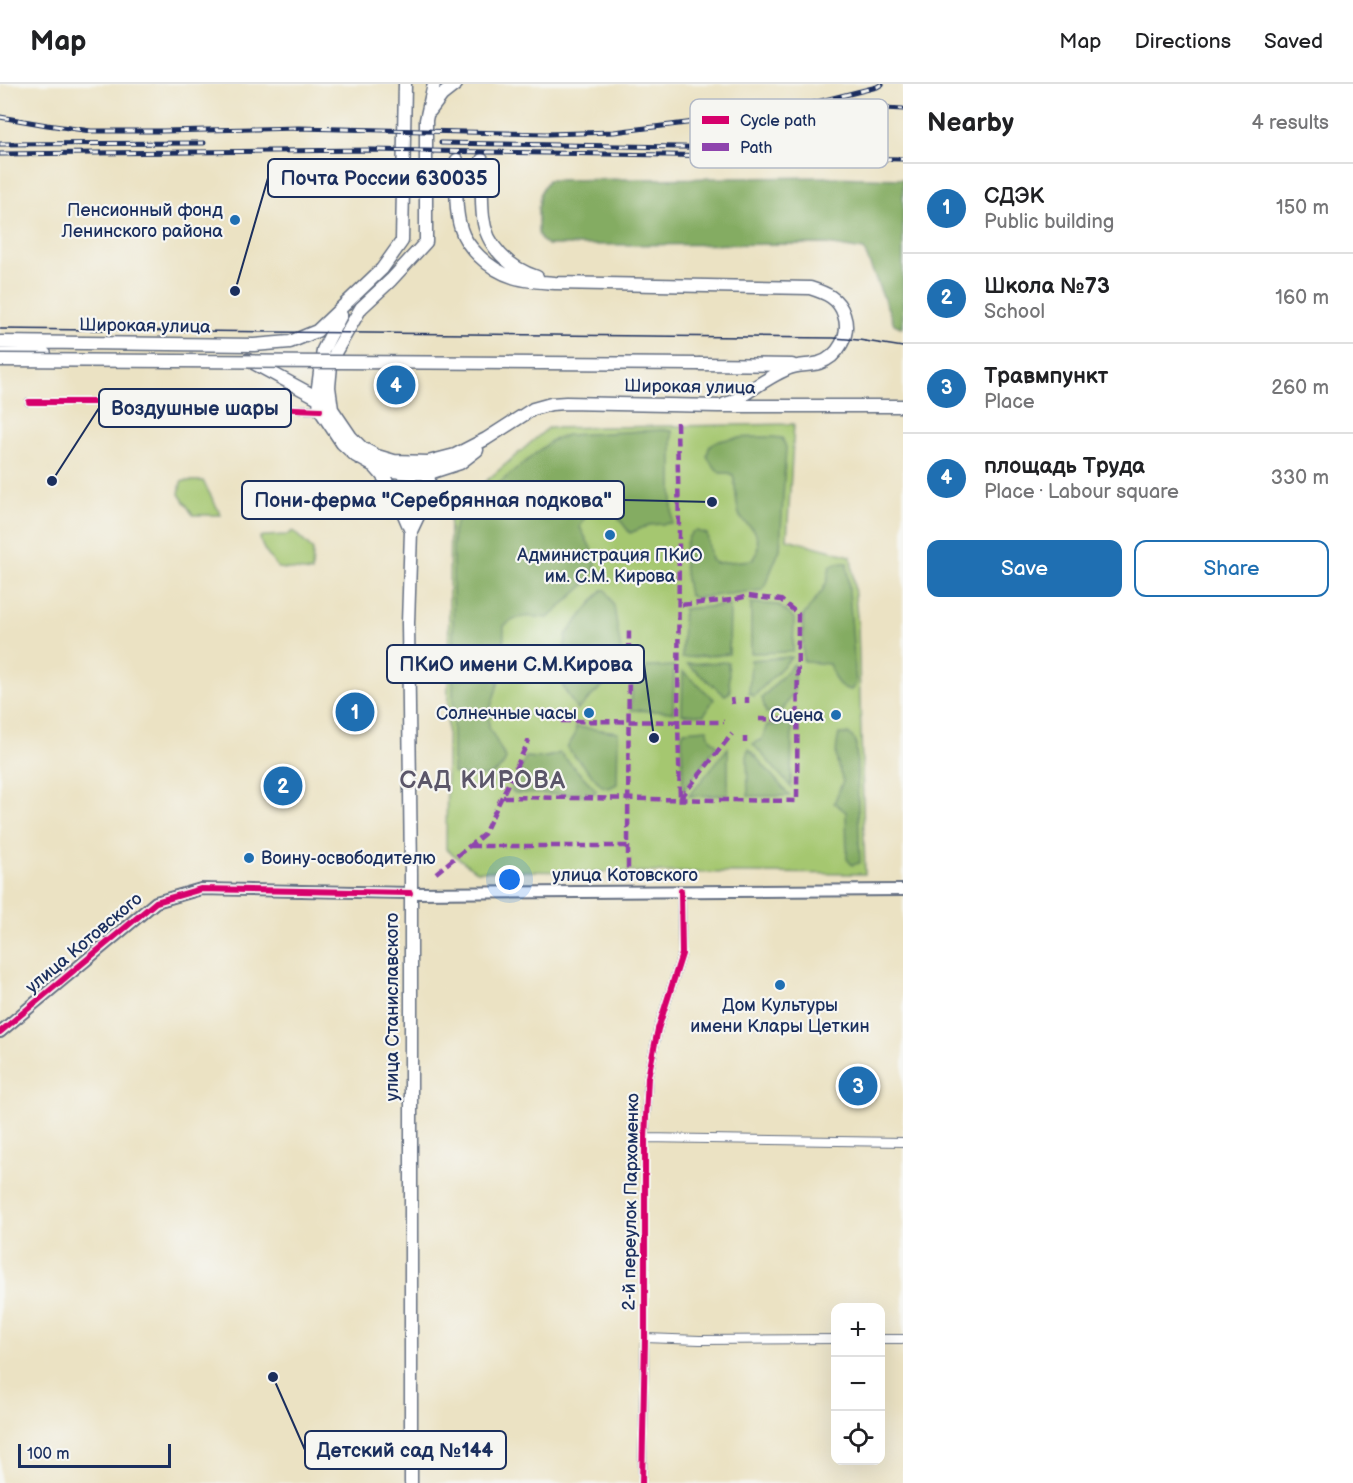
<!DOCTYPE html>
<meta charset="utf-8">
<style>
body{margin:0;font-family:"Balsamiq Sans",sans-serif;background:#f2f2f2;color:#202124}
.controls{position:absolute;right:18px;bottom:18px;display:grid;overflow:hidden;border-radius:12px;box-shadow:0 6px 24px #0002}
.controls button{width:54px;height:54px;display:grid;place-items:center;padding:0;border:0;border-bottom:2px solid #e0e0e0;background:#fff;color:#202124;font:30px sans-serif}
.scale{position:absolute;left:18px;bottom:15px;width:153px;box-sizing:border-box;padding-left:6px;border:3px solid #1b2f5e;border-top:0;font-size:16px;line-height:21px;white-space:nowrap;color:#1b2f5e;-webkit-text-stroke:4px #f6f6f2;paint-order:stroke}
.you{position:absolute;left:510px;top:796px;width:21px;height:21px;margin:-15px;border:4px solid #fff;border-radius:50%;background:#1a73e8;box-shadow:0 0 0 9px #1a73e833}
.badge{display:grid;place-items:center;width:39px;height:39px;border-radius:50%;background:#1f6fb2;color:#fff;font-size:20px;font-weight:700}
.pin{position:absolute;translate:-50% -50%;border:3px solid #fff;box-shadow:0 2px 6px #0006}
.list{margin:0;padding:0;list-style:none}
h2{display:flex;justify-content:space-between;align-items:center;height:78px;margin:0;padding:0 24px;font-size:26px}
h2 small{font-size:20px;font-weight:400;color:#757577}
.list li{display:grid;grid-template-columns:39px 1fr auto;gap:18px;align-items:center;box-sizing:border-box;height:90px;padding:0 24px;border-top:2px solid #e0e0e0}
.list b{display:block;font-size:22px;white-space:nowrap}
.list p{margin:0;font-size:20px;white-space:nowrap;color:#757577}
.list em{font-size:20px;font-style:normal;color:#757577}
.actions{display:flex;gap:12px;padding:18px 24px}
.actions a{flex:1;padding:14px 0;border:2px solid #1f6fb2;border-radius:12px;text-align:center;font-size:21px;color:#1f6fb2}
.actions .main{background:#1f6fb2;color:#fff}
.icon{flex:none;width:33px;height:33px;fill:none;stroke:currentColor;stroke-width:2;stroke-linecap:round;stroke-linejoin:round}
.map{position:relative;flex:none;width:903px;height:1399px;overflow:hidden}
header{display:flex;align-items:center;gap:36px;box-sizing:border-box;height:84px;padding:0 30px;background:#fff;border-bottom:2px solid #e0e0e0}
header strong{font-size:28px}
nav{display:flex;gap:33px;margin-inline-start:auto;font-size:21px}
main{display:flex}
aside{flex:1;background:#fff}
.map>svg:first-child{display:block}
</style>
<header>
<strong>Map</strong>
<nav><a>Map</a><a>Directions</a><a>Saved</a></nav>
</header>
<main>
<div class="map">
<svg width="903" height="1399" viewBox="0 0 903 1399">
<rect width="100%" height="100%" fill="#f6f6f2"/>
<filter id="ink" filterUnits="userSpaceOnUse"><feTurbulence type="fractalNoise" baseFrequency=".0167" numOctaves="2"/><feDisplacementMap in="SourceGraphic" scale="12" xChannelSelector="R" yChannelSelector="G"/><feConvolveMatrix kernelMatrix="1 2 1 2 8 2 1 2 1" color-interpolation-filters="sRGB"/></filter>
<filter id="wash" filterUnits="userSpaceOnUse"><feTurbulence type="fractalNoise" baseFrequency=".008" numOctaves="4" result="noise"/><feDisplacementMap in="SourceGraphic" scale="24" xChannelSelector="R" yChannelSelector="G"/><feGaussianBlur stdDeviation="1.35" result="paint"/><feColorMatrix in="noise" values="0 0 0 0 0 0 0 0 0 0 0 0 0 0 0 0 0 1.4 0 .05"/><feComposite in="paint" operator="in"/></filter>
<g filter="url(#wash)">
<rect width="100%" height="100%" fill="#ebe2c3"/>
<path fill="#a5c770" stroke="#607b67" stroke-width="1.5" d="M 794,340 L 787,455 L 851,472 L 858,543 L 865,790 L 476,787 L 446,765 L 450,428 L 548,344 Z
M 184,397 L 203,397 L 221,431 L 193,431 L 179,410 L 181,398 Z
M 293,447 L 313,466 L 312,488 L 278,484 C 271,475 261,465 260,453 L 264,452 L 287,451 Z"/>
<path fill="#84ac62" stroke="#506e60" stroke-width="1.5" d="M 828,93 L 903,95 L 903,244 L 894,240 L 864,166 L 826,160 L 548,161 L 541,156 L 538,149 L 538,126 L 540,109 L 548,96 Z
M 663,346 L 672,347 L 672,439 L 649,441 L 630,449 L 619,435 L 615,424 L 600,423 L 587,429 L 580,443 L 594,470 L 596,479 L 591,495 L 548,534 C 530,532 519,530 504,542 L 503,584 L 489,629 L 489,643 L 506,675 C 496,699 473,692 453,689 L 453,447 L 462,425 L 498,400 L 551,357 L 567,351 Z
M 772,353 L 782,354 L 786,363 L 780,465 L 763,506 L 695,514 L 689,511 C 685,492 679,463 692,448 L 697,447 L 707,450 L 711,476 L 716,479 L 753,476 C 759,469 759,456 755,448 C 751,441 741,438 739,430 C 736,419 736,404 733,391 L 729,389 L 720,389 L 711,379 L 707,372 C 708,369 708,365 710,362 C 717,352 759,353 772,353 Z
M 836,479 L 847,479 L 856,600 L 851,606 C 836,604 834,592 829,580 L 807,578 L 803,576 L 803,532 L 822,507 L 827,497 L 830,482 Z
M 602,506 L 606,506 L 614,522 L 622,574 L 570,577 L 564,574 L 566,551 Z
M 751,519 L 778,521 L 794,534 L 793,568 L 751,569 Z
M 730,521 L 729,570 L 682,574 L 683,525 Z
M 792,573 L 754,612 L 749,609 L 751,576 Z
M 728,578 L 730,608 L 725,611 L 687,580 Z
M 794,580 L 794,607 L 783,626 L 766,629 L 762,614 Z
M 674,582 L 673,628 L 631,626 L 633,584 Z
M 614,583 L 618,583 L 617,588 L 577,626 L 563,603 L 562,587 Z
M 683,588 L 714,615 L 704,631 L 682,630 Z
M 792,640 L 791,703 L 753,660 L 762,655 L 767,641 Z
M 576,643 L 618,648 L 617,700 L 609,704 L 602,702 L 567,664 L 575,651 Z
M 707,645 L 710,654 L 717,661 L 683,707 L 682,652 L 684,647 Z
M 839,650 L 849,650 L 856,657 L 860,779 L 852,781 L 847,775 L 846,728 L 834,719 L 843,697 C 836,677 834,671 839,650 Z
M 728,664 L 728,711 L 689,712 Z
M 749,665 L 790,712 L 791,712 L 748,712 L 747,668 Z
M 560,669 L 596,706 L 595,709 L 588,711 L 515,709 L 512,707 L 512,703 L 526,673 C 539,675 548,674 560,669 Z"/>
</g>
<g filter="url(#ink)">
<g fill="none" stroke-linecap="round" stroke-linejoin="round">
<defs>
<path id="minor" d="M 29,318 L 129,318 L 320,326
M 645,1054 L 903,1058
M 645,1254 L 700,1256 L 836,1255
M 880,1255 L 903,1255
M 642,1399 L 645,1254 L 645,1054 L 648,993 L 658,945 L 682,870 L 681,807"/>
<path id="tertiary" d="M 0,948 L 156,818 L 201,805 L 410,809"/>
<path id="secondary" d="M 410,809 L 903,806"/>
<path id="primary" d="M 434,0 L 426,36 L 426,158 L 391,196 L 361,224 L 336,267 L 331,281 L 329,303 L 332,325 L 351,353 L 362,364 L 377,372 L 394,377 L 428,378 L 455,371 L 486,355 L 533,325 L 551,320 L 566,319 L 718,322 L 903,322
M 430,27 L 442,11 L 456,0
M 457,76 C 457,98 454,124 461,145 C 464,156 471,164 479,172 C 502,195 524,197 555,199 L 810,204 C 826,209 839,214 844,231 C 851,251 838,273 819,279 C 808,282 798,280 787,285 C 768,293 750,307 732,318 L 725,320
M 482,76 C 482,95 481,115 483,133 C 486,163 510,184 537,193
M 341,231 L 323,266 L 318,303 L 320,326 L 342,359 L 356,372 L 374,382 L 392,387 L 411,389 L 429,389 L 460,379 L 477,366
M 0,258 L 254,261 L 290,258 L 317,247 L 382,185 L 402,157 L 405,0
M 0,270 L 45,270
M 248,276 L 318,314
M 700,280 L 792,281
M 375,383 C 394,403 400,422 411,447
M 411,1399 L 411,789 L 408,539 L 411,447 L 427,413 L 429,399 L 428,378"/>
</defs>
<use href="#minor" stroke="#646e81" stroke-width="10"/>
<use href="#tertiary" stroke="#646e81" stroke-width="14"/>
<use href="#secondary" stroke="#646e81" stroke-width="14"/>
<use href="#primary" stroke="#646e81" stroke-width="15"/>
<use href="#minor" stroke="#fff" stroke-width="8"/>
<use href="#tertiary" stroke="#fff" stroke-width="10"/>
<use href="#secondary" stroke="#fff" stroke-width="10"/>
<use href="#primary" stroke="#fff" stroke-width="12"/>
<path stroke="#1b2f5e" stroke-width="1.5" d="M 0,245 L 834,254 L 859,256 L 903,263"/>
<defs>
<path id="rail" d="M 827,21 L 903,25
M 0,33 L 47,41 L 91,47 L 163,47 L 299,44 L 547,50 L 614,48 L 743,32 L 809,20 L 877,3 L 882,0
M 441,59 L 738,64
M 0,60 L 204,59
M 0,70 L 371,66 L 903,75"/>
</defs>
<use href="#rail" stroke="#1b2f5e" stroke-width="5"/>
<use href="#rail" stroke="#f6f6f2" stroke-width="3" stroke-dasharray="9" stroke-linecap="butt"/>
<defs>
<path id="primary-bridge" d="M 0,276 L 700,280"/>
</defs>
<use href="#primary-bridge" stroke="#646e81" stroke-width="15" stroke-linecap="butt"/>
<use href="#primary-bridge" stroke="#fff" stroke-width="12"/>
<path stroke="#8e44ad" stroke-width="4.5" stroke-dasharray="9 4.5" stroke-linecap="butt" d="M 677,338 L 679,444 L 678,638 L 680,715 L 732,650
M 732,614 L 733,620
M 747,619 L 747,613
M 759,635 L 817,636
M 561,637 L 724,638
M 745,659 L 745,653
M 503,713 L 797,717 L 798,530 L 781,516 L 748,512 L 732,516 L 679,521
M 470,762 L 628,762 L 629,542
M 628,762 L 628,796
M 436,789 L 484,750 L 529,656"/>
<defs>
<path id="cycleway" d="M 29,318 L 129,318 L 320,326
M 0,948 L 156,818 L 201,805 L 410,809
M 642,1399 L 645,1254 L 645,1054 L 648,993 L 658,945 L 682,870 L 681,807"/>
</defs>
<use href="#cycleway" stroke="#f6f6f2" stroke-width="10"/>
<use href="#cycleway" stroke="#d6006c" stroke-width="6"/>
</g>
</g>
<g fill="#1f6fb2" stroke="#f6f6f2" stroke-width="2">
<circle cx="235" cy="136" r="6"/>
<circle cx="610" cy="451" r="6"/>
<circle cx="589" cy="629" r="6"/>
<circle cx="836" cy="631" r="6"/>
<circle cx="249" cy="774" r="6"/>
<circle cx="780" cy="901" r="6"/>
</g>
<g text-anchor="middle" dominant-baseline="central" stroke-width="4.5" stroke-linejoin="round" paint-order="stroke">
<g font-size="18" fill="#1b2f5e" stroke="#f6f6f2" text-anchor="end">
<text x="223" y="126">Пенсионный фонд<tspan x="223" dy="21">Ленинского района</tspan></text>
<text x="610" y="471" text-anchor="middle">Администрация ПКиО<tspan x="610" dy="21">им. С.М. Кирова</tspan></text>
<text x="577" y="629">Солнечные часы</text>
<text x="824" y="631">Сцена</text>
<text x="261" y="774" text-anchor="start">Воину-освободителю</text>
<text x="780" y="921" text-anchor="middle">Дом Культуры<tspan x="780" dy="21">имени Клары Цеткин</tspan></text>
</g>
<g font-size="18" fill="#1b2f5e" stroke="#f6f6f2">
<text transform="translate(145 242) rotate(1)">Широкая улица</text>
<text transform="translate(690 303) rotate(1)">Широкая улица</text>
<text x="625" y="791">улица Котовского</text>
<text transform="translate(84 859) rotate(-40)">улица Котовского</text>
<text transform="translate(392 923) rotate(-90)">улица Станиславского</text>
<text transform="translate(631 1118) rotate(-89)">2-й переулок Пархоменко</text>
</g>
<g font-size="24" font-weight="bold" letter-spacing="1.5" fill="#5b5669" stroke="#f6f6f2">
<text x="483" y="696">САД КИРОВА</text>
</g>
</g>
<rect x="690" y="15" width="198" height="69" rx="9" fill="#f6f6f2" stroke="#b4bac6" stroke-width="1.5"/>
<rect x="702" y="32" width="27" height="8" fill="#d6006c"/>
<rect x="702" y="59" width="27" height="8" fill="#8e44ad"/>
<g font-size="16" fill="#1b2f5e">
<text x="740" y="42">Cycle path</text>
<text x="740" y="69">Path</text>
</g>
<path fill="none" stroke="#1b2f5e" stroke-width="2" d="M235 207L268 94M52 397L99 324M712 418L624 416M654 654L644 580M273 1293L305 1366"/>
<g fill="#1b2f5e" stroke="#f6f6f2" stroke-width="2">
<circle cx="235" cy="207" r="6"/>
<circle cx="52" cy="397" r="6"/>
<circle cx="712" cy="418" r="6"/>
<circle cx="654" cy="654" r="6"/>
<circle cx="273" cy="1293" r="6"/>
</g>
<g fill="#f6f6f2" stroke="#1b2f5e" stroke-width="2">
<rect x="268" y="75" width="231" height="38" rx="6"/>
<rect x="99" y="305" width="192" height="38" rx="6"/>
<rect x="242" y="397" width="382" height="38" rx="6"/>
<rect x="387" y="561" width="257" height="38" rx="6"/>
<rect x="305" y="1347" width="201" height="38" rx="6"/>
</g>
<g font-size="20" text-anchor="middle" font-weight="bold" fill="#1b2f5e">
<text x="384" y="101">Почта России 630035</text>
<text x="195" y="331">Воздушные шары</text>
<text x="433" y="423">Пони-ферма "Серебрянная подкова"</text>
<text x="516" y="587">ПКиО имени С.М.Кирова</text>
<text x="405" y="1373">Детский сад №144</text>
</g>
</svg>
<div class="controls">
<button>+</button>
<button>−</button>
<button><svg class="icon" aria-label="locate" viewBox="0 0 24 24"><circle cx="12" cy="12" r="6"/><path d="M12 2v4M12 18v4M2 12h4M18 12h4"/></svg></button>
</div>
<div class="scale">100 m</div>
<div class="you"></div>
<div class="pin badge" style="left:355px;top:628px">1</div>
<div class="pin badge" style="left:283px;top:702px">2</div>
<div class="pin badge" style="left:858px;top:1002px">3</div>
<div class="pin badge" style="left:396px;top:301px">4</div>
</div>
<aside>
<h2>Nearby<small>4 results</small></h2>
<ul class="list">
<li><span class="badge">1</span><div><b>СДЭК</b><p>Public building</p></div><em>150 m</em></li>
<li><span class="badge">2</span><div><b>Школа №73</b><p>School</p></div><em>160 m</em></li>
<li><span class="badge">3</span><div><b>Травмпункт</b><p>Place</p></div><em>260 m</em></li>
<li><span class="badge">4</span><div><b>площадь Труда</b><p>Place · Labour square</p></div><em>330 m</em></li>
</ul>
<div class="actions"><a class="main">Save</a><a>Share</a></div>
</aside>
</main>
